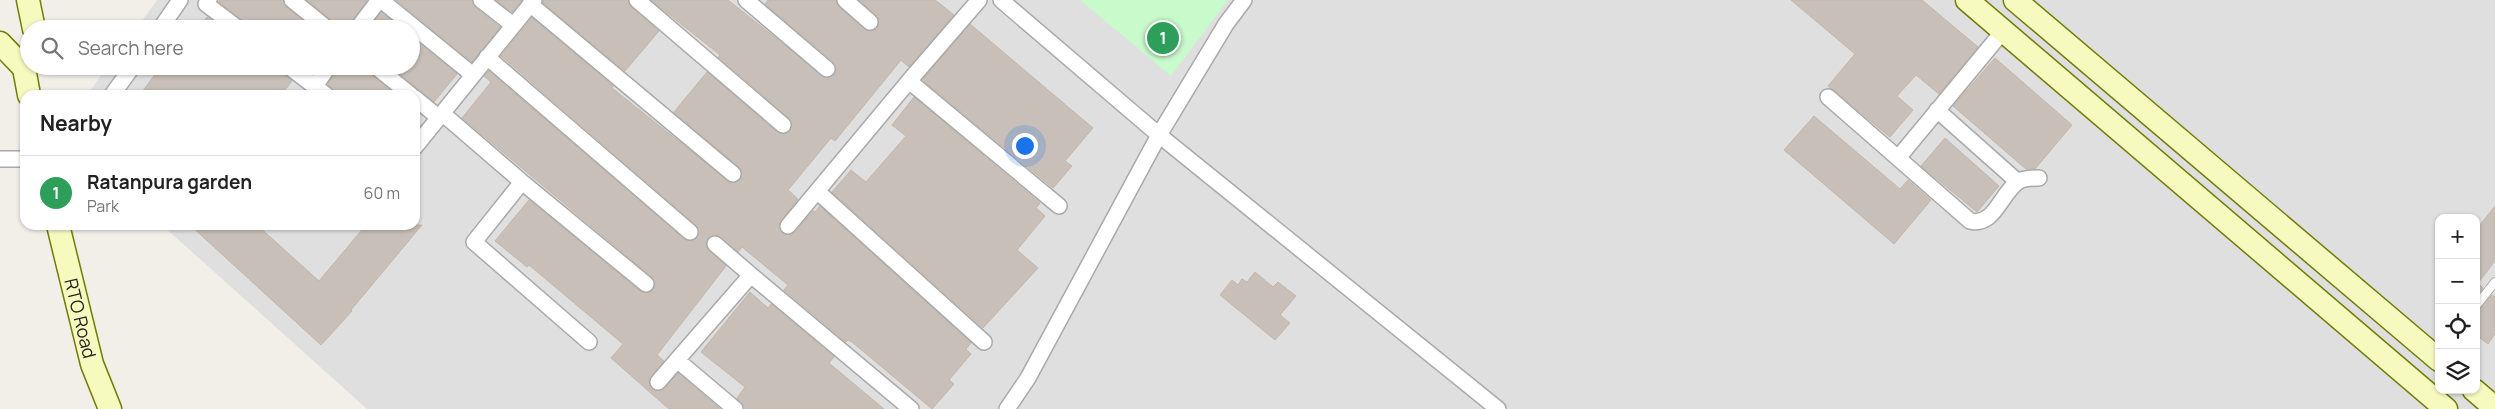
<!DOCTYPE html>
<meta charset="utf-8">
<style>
body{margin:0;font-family:Manrope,sans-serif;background:#f6f6f6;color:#222}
.controls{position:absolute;right:15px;bottom:15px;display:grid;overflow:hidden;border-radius:10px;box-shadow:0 1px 4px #0004}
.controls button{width:45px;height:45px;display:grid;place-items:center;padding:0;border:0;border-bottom:1px solid #e0e0e0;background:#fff;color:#222;font:25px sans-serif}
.you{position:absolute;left:1024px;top:145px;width:18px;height:18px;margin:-12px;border:4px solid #fff;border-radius:50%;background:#1a73e8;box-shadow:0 0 0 8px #1a73e833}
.badge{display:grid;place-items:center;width:32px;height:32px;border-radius:50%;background:#d40000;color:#fff;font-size:16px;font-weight:700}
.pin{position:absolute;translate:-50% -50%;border:2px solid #fff;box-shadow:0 1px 5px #0006}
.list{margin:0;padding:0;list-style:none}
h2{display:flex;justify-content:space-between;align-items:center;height:65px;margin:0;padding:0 20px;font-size:21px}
h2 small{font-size:16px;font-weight:400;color:#767676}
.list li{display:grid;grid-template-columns:32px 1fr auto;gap:15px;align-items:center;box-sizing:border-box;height:75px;padding:0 20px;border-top:1px solid #e0e0e0}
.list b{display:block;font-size:19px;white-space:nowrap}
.list p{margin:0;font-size:16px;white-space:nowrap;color:#767676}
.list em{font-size:16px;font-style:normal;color:#767676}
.icon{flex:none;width:28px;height:28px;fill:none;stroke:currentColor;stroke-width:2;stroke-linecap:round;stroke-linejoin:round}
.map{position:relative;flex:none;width:2495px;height:409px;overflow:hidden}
.search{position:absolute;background:#fff;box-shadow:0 1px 4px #0004;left:20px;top:20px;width:400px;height:55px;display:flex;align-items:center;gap:12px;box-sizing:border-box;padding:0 18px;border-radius:28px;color:#767676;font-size:19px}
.panel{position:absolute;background:#fff;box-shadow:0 1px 4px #0004;left:20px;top:90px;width:400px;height:140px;border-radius:15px}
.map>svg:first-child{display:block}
</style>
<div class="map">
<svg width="2495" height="409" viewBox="0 0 2495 409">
<rect width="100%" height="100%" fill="#f2efe9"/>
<path fill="#e0dfdf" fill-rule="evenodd" d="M 157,0 L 2495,0 L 2495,409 L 367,409 L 162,225 L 415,225 L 415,95 L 87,95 L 108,66 L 411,66 L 411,29 L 136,29 ZM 2439,218 L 2476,218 L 2476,390 L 2439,390 Z"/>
<path fill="#c8facc" d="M 1080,0 L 1228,0 L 1171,76 Z"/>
<path fill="#c7bfb8" stroke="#c4b6ab" d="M 220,0 L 283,0 L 286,7 L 313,29 L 248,29 L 245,22 L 218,2 Z
M 307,0 L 367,0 L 348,29 L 342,29 Z
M 396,0 L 472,0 L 475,7 L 500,27 L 472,62 Z
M 496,0 L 522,0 L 512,12 Z
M 543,0 L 628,0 L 631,7 L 659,31 L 625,71 L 543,3 Z
M 651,0 L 728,0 L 826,78 L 834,75 L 836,71 L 833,62 L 765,4 L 768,0 L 836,0 L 839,7 L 869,31 L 877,29 L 879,19 L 859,0 L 935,0 L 954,15 L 909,67 L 901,60 L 835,141 L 831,138 L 788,190 L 798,199 L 779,225 L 782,233 L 792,235 L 813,211 L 815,212 L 820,206 L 971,343 L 966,349 L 971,354 L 949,380 L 954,384 L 932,409 L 852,342 L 848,340 L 846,342 L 784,290 L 788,285 L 742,247 L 738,252 L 716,235 L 708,238 L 706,247 L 726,266 L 657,355 L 664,361 L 649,381 L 652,389 L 661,391 L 678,373 L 720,409 L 669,409 L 611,358 L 623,344 L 529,265 L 527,267 L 495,241 L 529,200 L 640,291 L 649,293 L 655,286 L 652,277 L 462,118 L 491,82 L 484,76 L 489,71 L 684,239 L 694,241 L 699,233 L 696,225 L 501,56 L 532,18 L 613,86 L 612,88 L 731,183 L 740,180 L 742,171 L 739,167 L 674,112 L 707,72 L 777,132 L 786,134 L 790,131 L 792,122 L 789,118 L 718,57 L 720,55 Z
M 1791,0 L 1922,0 L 1978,47 L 1939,94 L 1916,75 L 1897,96 L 1913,110 L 1890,137 L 1828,86 L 1855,54 Z
M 381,12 L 401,29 L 369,29 Z
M 207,17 L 223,29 L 198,29 Z
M 970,24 L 1093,128 L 1065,161 L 1072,166 L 1053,188 L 925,82 L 923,79 Z
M 411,37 L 457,74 L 434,102 L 390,66 L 411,66 Z
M 1995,58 L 2072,125 L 2035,169 L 2026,169 L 1953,106 Z
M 161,66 L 279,66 L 282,73 L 292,81 L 281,95 L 140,95 Z
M 338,66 L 366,66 L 369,73 L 396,95 L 335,95 L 328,84 Z
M 914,97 L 1040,203 L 1036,208 L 1045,216 L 1017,250 L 1038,268 L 983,328 L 832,192 L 851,170 L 866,182 L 906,136 L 892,125 Z
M 1814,116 L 1900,189 L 1908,180 L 1931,200 L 1894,244 L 1784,150 Z
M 1945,138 L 1999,186 L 1977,212 L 1921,166 Z
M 2495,206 L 2495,261 L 2478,283 L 2483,288 L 2476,297 L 2476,230 Z
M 190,225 L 257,225 L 319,281 L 366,225 L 422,225 L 351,310 L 352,311 L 321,345 Z
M 1255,272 L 1273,287 L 1278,282 L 1296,296 L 1280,315 L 1290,323 L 1275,340 L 1220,295 L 1232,280 L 1238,285 L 1242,279 L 1247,282 Z
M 750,292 L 768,308 L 771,304 L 834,357 L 829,363 L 884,409 L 744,409 L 737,398 L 745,387 L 701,352 Z
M 2492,295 L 2495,297 L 2495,334 L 2488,344 L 2476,335 L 2476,312 Z"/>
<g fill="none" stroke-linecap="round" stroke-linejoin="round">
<defs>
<path id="lane" d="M 2476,306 L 2495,282"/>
<path id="street" d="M 209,0 L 206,4 L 239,29
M 292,0 L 328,29
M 381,0 L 473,75
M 481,0 L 513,25
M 637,0 L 783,125
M 746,0 L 827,69
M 845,0 L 870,22
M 1001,0 L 1159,135 L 1498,409
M 530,4 L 733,174
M 160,29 L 180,0
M 357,29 L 379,0
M 487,57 L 690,232
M 288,66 L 326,95
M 375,66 L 411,95
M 909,81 L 979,0
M 315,86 L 329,66
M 112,95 L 133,66
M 1828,97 L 1970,221 C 1995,227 2001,192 2019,181 C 2025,178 2033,178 2039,178
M 415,98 L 438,117
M 1937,110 L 2018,182
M 442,113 L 522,182 L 474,242 L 589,342
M 415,147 L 534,0
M 1898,158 L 2004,30
M 0,159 L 25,159
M 522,182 L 646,284
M 818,192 L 984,342
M 788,226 L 909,81 L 1059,206
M 751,275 L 911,409
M 677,360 L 751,275 L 715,244
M 658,382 L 677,360 L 735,409
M 1007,409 L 1028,378 L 1159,135 L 1226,24 L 1244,0"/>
<g id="secondary">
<path d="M 28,0 L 34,29"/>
<path d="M 1967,0 L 2446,409"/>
<path d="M 2015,0 L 2439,360"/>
<path d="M 0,43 L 24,68"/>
<path d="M 29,54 L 24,68 L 29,95"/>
<path id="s1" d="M 58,225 L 92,364 L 110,409"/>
<path d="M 2474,390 L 2495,408"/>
</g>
</defs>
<use href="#lane" stroke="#a9a9a9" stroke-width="10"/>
<use href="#street" stroke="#a9a9a9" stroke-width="18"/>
<use href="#secondary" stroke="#707d05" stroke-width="25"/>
<use href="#lane" stroke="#fff" stroke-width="8"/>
<use href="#street" stroke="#fff" stroke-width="15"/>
<use href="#secondary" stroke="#f7fabf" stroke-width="22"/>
</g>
<g text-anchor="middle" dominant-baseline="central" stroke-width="4" stroke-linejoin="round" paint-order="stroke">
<g font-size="18" fill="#222" stroke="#fff">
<text stroke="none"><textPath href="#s1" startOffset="96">RTO Road</textPath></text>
</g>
</g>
</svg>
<div class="controls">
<button>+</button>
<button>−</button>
<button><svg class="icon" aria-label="locate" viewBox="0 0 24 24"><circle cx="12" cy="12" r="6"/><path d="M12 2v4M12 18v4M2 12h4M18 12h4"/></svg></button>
<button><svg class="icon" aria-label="layers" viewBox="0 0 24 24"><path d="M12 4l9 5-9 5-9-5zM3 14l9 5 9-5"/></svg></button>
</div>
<div class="you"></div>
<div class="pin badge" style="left:1163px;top:38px;background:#2e9e5b">1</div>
<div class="search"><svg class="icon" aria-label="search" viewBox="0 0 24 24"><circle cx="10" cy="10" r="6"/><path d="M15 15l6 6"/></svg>Search here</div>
<section class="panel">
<h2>Nearby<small></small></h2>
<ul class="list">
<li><span class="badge" style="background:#2e9e5b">1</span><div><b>Ratanpura garden</b><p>Park</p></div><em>60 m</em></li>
</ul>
</section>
</div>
